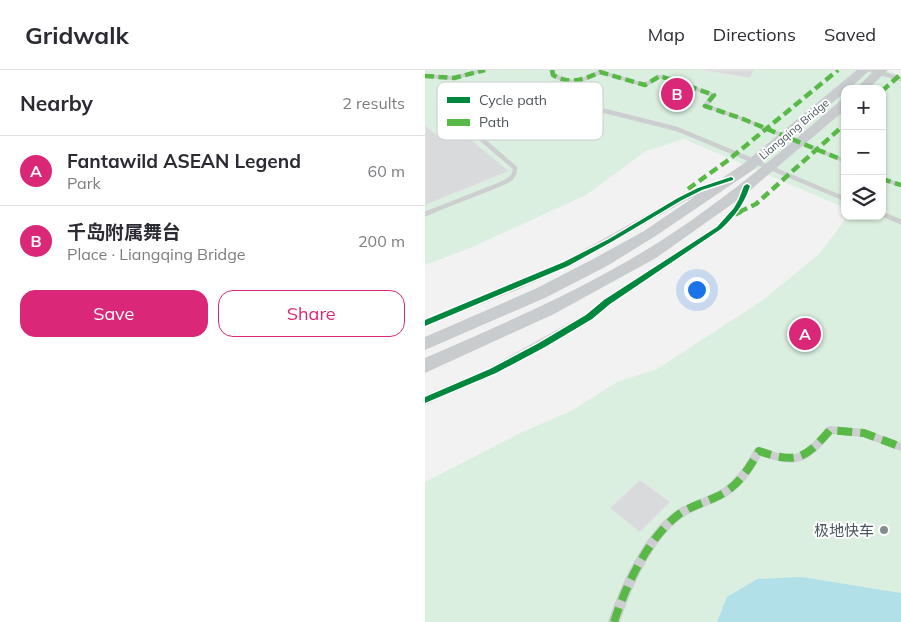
<!DOCTYPE html>
<meta charset="utf-8">
<style>
body{margin:0;font-family:Mulish,"Noto Sans SC",sans-serif;background:#f7f7f7;color:#2b2b33}
.controls{position:absolute;right:15px;top:15px;display:grid;overflow:hidden;border-radius:10px;box-shadow:0 1px 4px #0004}
.controls button{width:45px;height:45px;display:grid;place-items:center;padding:0;border:0;border-bottom:1px solid #e1e1e2;background:#fff;color:#2b2b33;font:25px sans-serif}
.you{position:absolute;left:271px;top:219px;width:18px;height:18px;margin:-12px;border:4px solid #fff;border-radius:50%;background:#1a73e8;box-shadow:0 0 0 8px #1a73e833}
.badge{display:grid;place-items:center;width:32px;height:32px;border-radius:50%;background:#db2777;color:#fff;font-size:16px;font-weight:700}
.pin{position:absolute;translate:-50% -50%;border:2px solid #fff;box-shadow:0 1px 5px #0006}
.list{margin:0;padding:0;list-style:none}
h2{display:flex;justify-content:space-between;align-items:center;height:65px;margin:0;padding:0 20px;font-size:21px}
h2 small{font-size:16px;font-weight:400;color:#7c7c81}
.list li{display:grid;grid-template-columns:32px 1fr auto;gap:15px;align-items:center;box-sizing:border-box;height:70px;padding:0 20px;border-top:1px solid #e1e1e2}
.list b{display:block;font-size:19px;white-space:nowrap}
.list p{margin:0;font-size:16px;white-space:nowrap;color:#7c7c81}
.list em{font-size:16px;font-style:normal;color:#7c7c81}
.actions{display:flex;gap:10px;padding:15px 20px}
.actions a{flex:1;padding:11px 0;border:1px solid #db2777;border-radius:15px;text-align:center;font-size:18px;color:#db2777}
.actions .main{background:#db2777;color:#fff}
.icon{flex:none;width:28px;height:28px;fill:none;stroke:currentColor;stroke-width:2;stroke-linecap:round;stroke-linejoin:round}
.map{position:relative;flex:none;width:476px;height:552px;overflow:hidden}
header{display:flex;align-items:center;gap:30px;box-sizing:border-box;height:70px;padding:0 25px;background:#fff;border-bottom:1px solid #e1e1e2}
header strong{font-size:24px}
nav{display:flex;gap:28px;margin-inline-start:auto;font-size:18px}
main{display:flex}
aside{flex:1;background:#fff}
.map>svg:first-child{display:block}
</style>
<header>
<strong>Gridwalk</strong>
<nav><a>Map</a><a>Directions</a><a>Saved</a></nav>
</header>
<main>
<aside>
<h2>Nearby<small>2 results</small></h2>
<ul class="list">
<li><span class="badge">A</span><div><b>Fantawild ASEAN Legend</b><p>Park</p></div><em>60 m</em></li>
<li><span class="badge">B</span><div><b>千岛附属舞台</b><p>Place · Liangqing Bridge</p></div><em>200 m</em></li>
</ul>
<div class="actions"><a class="main">Save</a><a>Share</a></div>
</aside>
<div class="map">
<svg width="476" height="552" viewBox="0 0 476 552">
<rect width="100%" height="100%" fill="#f3f2f2"/>
<path fill="#daefe0" d="M 0,0 L 460,0 L 476,5 L 476,552 L 0,552 L 0,412 L 93,364 L 148,340 L 192,312 L 232,299 L 338,230 L 395,183 L 423,146 L 457,146 L 457,19 L 420,19 L 420,138 L 259,69 L 221,81 L 161,125 L 45,178 L 0,195 Z"/>
<path fill="#b2e0e9" d="M 377,507 L 476,523 L 476,552 L 292,552 L 302,527 L 332,509 Z"/>
<path fill="#d9dadb" stroke="#e4e4e5" d="M 277,0 L 329,0 L 325,8 Z
M 0,55 L 15,68 L 35,61 L 84,101 L 0,135 Z
M 215,410 L 245,432 L 215,462 L 185,438 Z"/>
<g fill="none" stroke-linecap="round" stroke-linejoin="round">
<path stroke="#ccced0" stroke-width="4.5" d="M 446,0 L 476,9
M 5,142 L 76,114 C 84,110 90,108 90,98 L 24,41 L 24,37 L 33,32 L 72,30 L 135,33 L 180,41 L 252,59 L 420,129"/>
<path stroke="#ccced0" stroke-width="5" d="M 0,144 L 8,141
M 457,144 L 476,152"/>
<path fill="#ccced0" fill-rule="evenodd" d="M 53,0 L 63,0 L 29,10 L 0,8 L 0,4 L 29,6 Z
M 124,0 L 130,0 L 131,4 L 142,9 L 152,10 L 175,0 L 219,13 L 233,5 L 237,5 L 291,24 L 292,25 L 284,35 L 320,48 L 420,89 L 420,93 L 316,50 L 278,37 L 277,36 L 285,26 L 236,8 L 220,17 L 176,4 C 158,13 144,17 126,6 Z
M 457,107 L 476,113 L 476,117 L 457,111 Z
M 405,356 L 439,359 L 476,373 L 476,381 L 438,367 L 407,364 C 383,393 374,399 336,386 C 326,404 315,421 295,430 C 283,436 269,440 257,448 C 228,469 206,518 195,552 L 183,552 C 195,516 218,465 249,442 C 260,434 274,430 287,424 C 308,415 319,398 330,378 L 334,377 C 372,390 376,387 402,357 Z"/>
<path fill="#ccced0" fill-rule="evenodd" d="M 300,108 L 303,109 L 303,113 L 262,130 L 145,196 L 92,220 L 0,257 L 0,249 L 137,192 L 255,126 Z
M 322,113 L 326,116 L 316,139 L 297,160 L 186,235 L 168,250 L 72,304 L 0,335 L 0,325 L 64,298 L 160,244 L 178,229 L 291,156 L 308,138 L 318,116 Z"/>
<path fill="#c9ccce" fill-rule="evenodd" d="M 432,0 L 445,0 L 424,19 L 420,19 L 420,22 L 328,100 L 229,167 L 182,196 L 122,227 L 0,280 L 0,267 L 110,219 L 170,188 L 219,161 L 318,94 Z
M 450,0 L 463,0 L 443,19 L 430,19 Z
M 420,29 L 420,40 L 317,127 L 231,188 L 129,244 L 0,303 L 0,288 C 75,255 151,223 221,180 C 291,137 354,84 416,30 Z"/>
<path stroke="#58b947" stroke-width="4.5" stroke-dasharray="9 4.5" stroke-linecap="butt" d="M 127,0 L 128,5 C 145,15 158,10 175,2 L 220,15 L 235,6 L 289,25 L 280,36 L 318,49 L 420,91
M 0,6 L 29,8 L 60,0
M 457,21 L 476,4
M 457,109 L 476,115
M 263,119 L 302,91 L 413,0
M 314,142 L 331,134 L 420,54"/>
<path stroke="#58b947" stroke-width="5.5" stroke-dasharray="12 5.5" stroke-linecap="butt" d="M 310,144 L 316,141"/>
<path stroke="#58b947" stroke-width="8" stroke-dasharray="15 8" stroke-linecap="butt" d="M 189,552 C 200,517 223,468 253,445 C 264,437 278,433 291,427 C 312,418 323,400 334,381 C 371,394 380,389 405,360 L 439,363 L 476,377"/>
<defs>
<path id="cycleway" d="M 306,107 L 308,108 L 308,110 L 277,120 L 257,130 L 188,171 L 143,196 L 0,256 L 0,250 L 139,192 L 184,169 L 253,128 L 273,118 Z
M 322,114 L 325,116 C 319,134 310,146 296,159 L 185,234 L 167,249 L 120,277 L 71,303 L 0,333 L 0,327 L 65,299 L 114,273 L 161,245 L 179,230 L 292,157 L 309,138 L 314,129 L 319,116 Z"/>
</defs>
<use href="#cycleway" stroke="#fff" stroke-width="3"/>
<use href="#cycleway" fill="#00873e" fill-rule="evenodd"/>
</g>
<circle fill="#868d91" stroke="#fff" stroke-width="2" cx="459" cy="460" r="5"/>
<g text-anchor="middle" dominant-baseline="central" stroke-width="4" stroke-linejoin="round" paint-order="stroke">
<g font-size="11" fill="#4b565d" stroke="#fff">
<text transform="translate(369 59) rotate(-40)">Liangqing Bridge</text>
</g>
<g font-size="15" fill="#4b565d" stroke="#fff" text-anchor="end">
<text x="449" y="460">极地快车</text>
</g>
</g>
<rect x="12" y="12" width="166" height="58" rx="8" fill="#fff" stroke="#c9ccce" stroke-width="1"/>
<rect x="22" y="27" width="23" height="6" fill="#00873e"/>
<rect x="22" y="49" width="23" height="7" fill="#58b947"/>
<g font-size="14" fill="#4b565d">
<text x="54" y="35">Cycle path</text>
<text x="54" y="57">Path</text>
</g>
</svg>
<div class="controls">
<button>+</button>
<button>−</button>
<button><svg class="icon" aria-label="layers" viewBox="0 0 24 24"><path d="M12 4l9 5-9 5-9-5zM3 14l9 5 9-5"/></svg></button>
</div>
<div class="you"></div>
<div class="pin badge" style="left:380px;top:264px">A</div>
<div class="pin badge" style="left:252px;top:24px">B</div>
</div>
</main>
